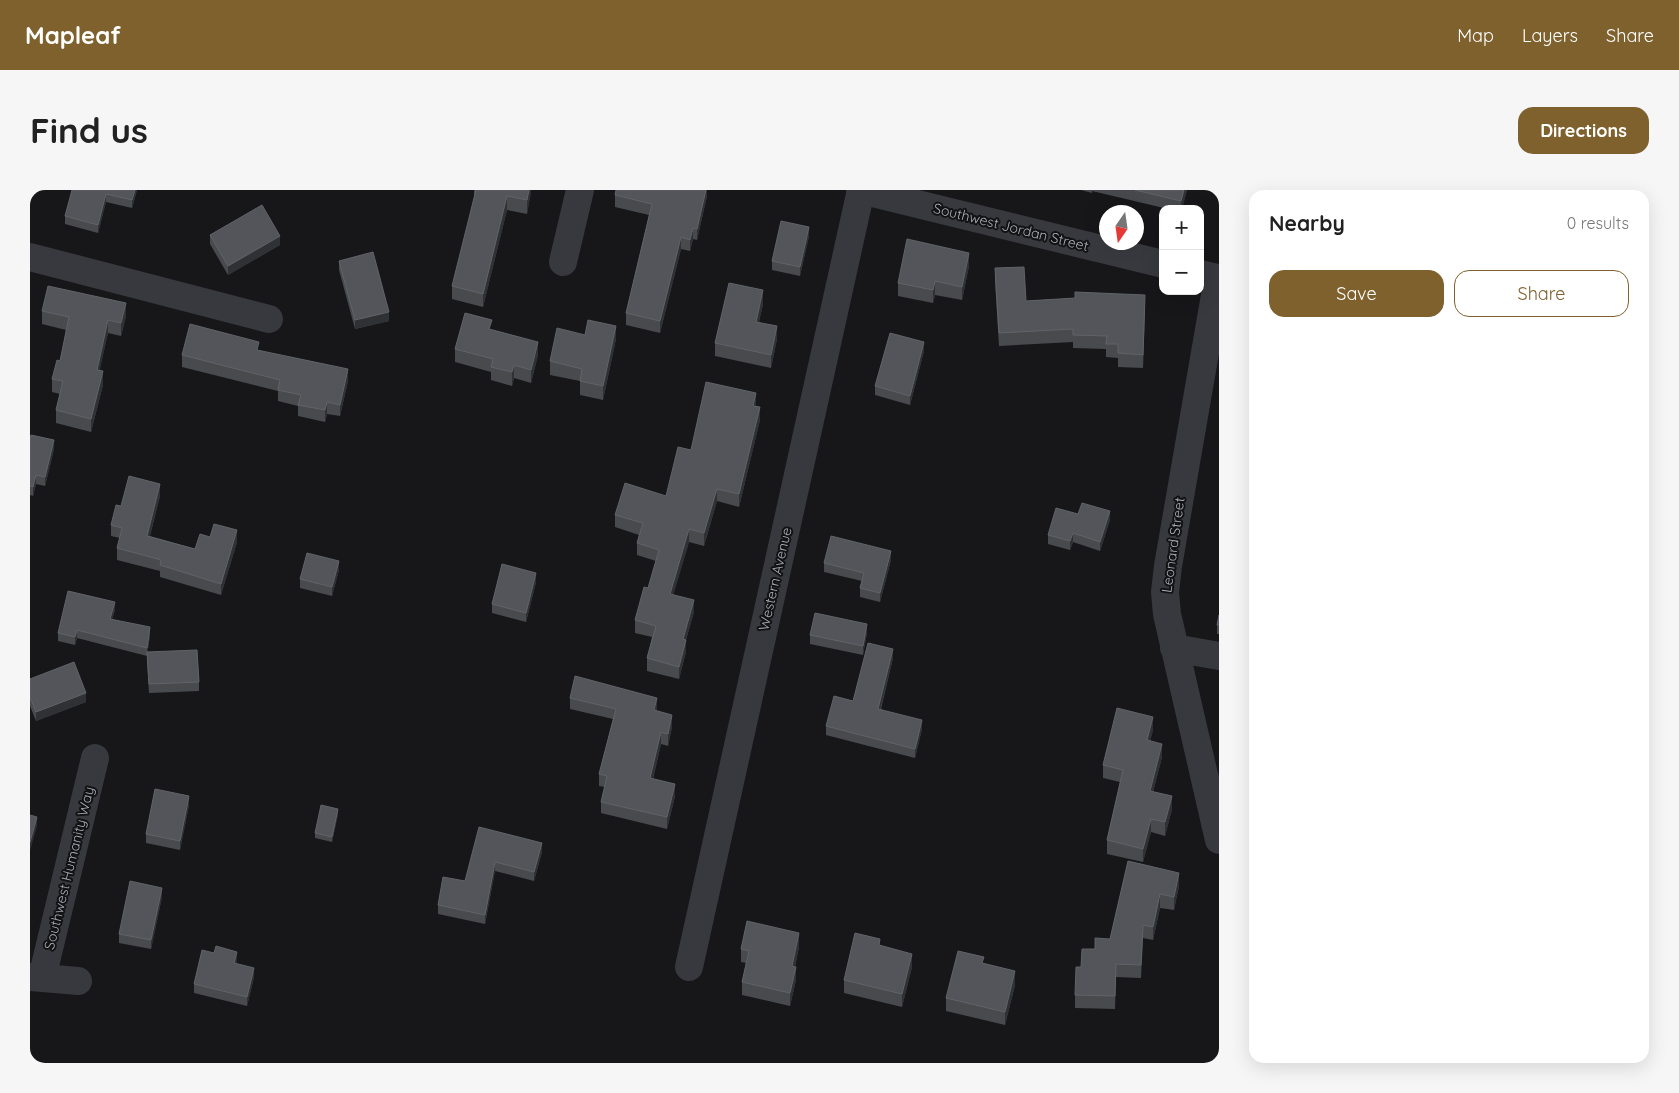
<!DOCTYPE html>
<meta charset="utf-8">
<style>
body{margin:0;font-family:Quicksand,sans-serif;background:#f6f6f6;color:#222}
.controls{position:absolute;right:15px;top:15px;display:grid;overflow:hidden;border-radius:10px;box-shadow:0 5px 20px #0002}
.controls button{width:45px;height:45px;display:grid;place-items:center;padding:0;border:0;border-bottom:1px solid #e0e0e0;background:#fff;color:#222;font:25px sans-serif}
.compass{position:absolute;left:1069px;top:15px;width:45px;height:45px;border-radius:50%;background:#fff;box-shadow:0 5px 20px #0002;rotate:193deg}
.list{margin:0;padding:0;list-style:none}
h2{display:flex;justify-content:space-between;align-items:center;height:65px;margin:0;padding:0 20px;font-size:21px}
h2 small{font-size:16px;font-weight:400;color:#767676}
.actions{display:flex;gap:10px;padding:15px 20px}
.actions a{flex:1;padding:11px 0;border:1px solid #7e612d;border-radius:15px;text-align:center;font-size:18px;color:#7e612d}
.actions .main{background:#7e612d;color:#fff}
.map{position:relative;flex:none;width:1189px;height:873px;overflow:hidden;border-radius:15px}
header{display:flex;align-items:center;gap:30px;box-sizing:border-box;height:70px;padding:0 25px;background:#7e612d;color:#fff}
header strong{font-size:24px}
nav{display:flex;gap:28px;margin-inline-start:auto;font-size:18px}
.intro{display:flex;align-items:center;justify-content:space-between;box-sizing:border-box;height:120px;padding:0 30px}
h1{margin:0;font-size:35px}
.button{padding:12px 22px;border-radius:15px;background:#7e612d;color:#fff;font-size:18px;font-weight:700}
main{display:flex;gap:30px;padding:0 30px}
aside{flex:1;background:#fff;border-radius:15px;box-shadow:0 5px 20px #0002}
.map>svg:first-child{display:block}
</style>
<header>
<strong>Mapleaf</strong>
<nav><a>Map</a><a>Layers</a><a>Share</a></nav>
</header>
<div class="intro"><h1>Find us</h1><a class="button">Directions</a></div>
<main>
<div class="map">
<svg width="1189" height="873" viewBox="0 0 1189 873">
<rect width="100%" height="100%" fill="#171719"/>
<g fill="none" stroke-linecap="round" stroke-linejoin="round">
<path stroke="#38393e" stroke-width="28" d="M 830,0 L 1133,74
M 0,67 L 239,129
M 533,72 L 550,0
M 1170,84 L 1188,88 L 1138,376 L 1135,402 L 1137,424 L 1189,650
M 1144,458 L 1189,466
M 659,777 L 831,0
M 0,787 L 48,791
M 12,788 L 65,568"/>
</g>
<path fill="#484a4e" d="M 42,0 L 107,0 L 102,18 L 76,12 L 68,43 L 35,34 L 35,26 Z
M 444,0 L 501,0 L 497,24 L 477,20 L 453,117 L 422,109 L 422,96 L 444,8 Z
M 677,0 L 677,6 L 667,50 L 663,49 L 660,61 L 651,59 L 630,143 L 596,135 L 596,123 L 619,25 L 585,17 L 585,5 Z
M 1051,0 L 1157,0 L 1152,19 L 1138,19 L 1062,1 L 1062,3 Z
M 180,45 L 250,55 L 198,85 L 180,54 Z
M 779,46 L 770,86 L 742,80 L 742,71 Z
M 309,71 L 359,131 L 325,139 L 309,80 Z
M 939,76 L 932,110 L 905,105 L 903,113 L 868,106 L 868,93 Z
M 965,78 L 996,111 L 1115,118 L 1113,178 L 1088,177 L 1088,168 L 1076,167 L 1076,159 L 1043,158 L 1043,152 L 969,156 L 965,92 Z
M 733,114 L 729,132 L 747,149 L 741,178 L 685,166 L 685,153 Z
M 12,121 L 96,126 L 91,146 L 78,143 L 69,181 L 73,195 L 61,242 L 26,233 L 26,220 L 30,204 L 22,202 L 22,189 L 30,171 L 36,140 L 12,134 Z
M 462,140 L 508,165 L 501,193 L 484,188 L 482,196 L 461,190 L 461,182 L 425,172 L 425,159 Z
M 555,145 L 586,149 L 573,210 L 550,205 L 550,191 L 520,185 L 520,171 Z
M 229,160 L 318,191 L 310,226 L 297,224 L 295,232 L 268,226 L 268,216 L 248,211 L 248,201 L 152,177 L 152,165 Z
M 894,161 L 880,215 L 845,205 L 845,196 Z
M 726,216 L 730,230 L 709,317 L 687,311 L 674,356 L 659,352 L 643,405 L 664,422 L 656,450 L 656,462 L 649,489 L 617,481 L 617,468 L 622,447 L 605,443 L 605,430 L 618,398 L 626,371 L 607,365 L 607,353 L 609,345 L 585,337 L 585,325 L 636,306 L 661,260 Z
M 0,248 L 24,259 L 15,296 L 6,294 L 3,306 L 0,305 Z
M 130,306 L 120,346 L 165,359 L 180,347 L 207,352 L 191,405 L 130,387 L 130,381 L 87,370 L 87,358 L 90,348 L 81,346 L 81,335 L 91,316 Z
M 1048,324 L 1080,330 L 1070,361 L 1043,352 L 1040,360 L 1018,354 L 1018,345 Z
M 861,370 L 850,412 L 830,407 L 830,398 L 832,391 L 794,382 L 794,373 Z
M 309,380 L 302,406 L 270,398 L 270,389 Z
M 506,392 L 496,432 L 462,423 L 462,414 Z
M 85,420 L 82,429 L 120,445 L 117,466 L 47,448 L 45,455 L 28,451 L 28,443 Z
M 1189,425 L 1189,444 L 1187,444 L 1187,435 Z
M 837,443 L 833,465 L 780,454 L 780,445 Z
M 863,468 L 851,519 L 892,539 L 885,568 L 796,545 L 796,536 L 823,511 Z
M 117,471 L 169,492 L 169,501 L 119,503 Z
M 0,489 L 56,512 L 6,531 L 0,516 Z
M 540,508 L 627,521 L 642,537 L 638,556 L 631,554 L 623,589 L 645,606 L 637,639 L 571,623 L 571,612 L 575,597 L 569,596 L 569,584 L 583,529 L 540,519 Z
M 1123,540 L 1120,551 L 1132,567 L 1123,602 L 1142,619 L 1135,646 L 1121,642 L 1113,672 L 1077,664 L 1077,650 L 1090,592 L 1073,588 L 1073,575 Z
M 159,615 L 150,660 L 116,653 L 116,644 Z
M 308,624 L 302,652 L 285,648 L 285,643 Z
M 449,637 L 512,662 L 504,691 L 465,681 L 455,734 L 408,724 L 408,715 L 435,691 Z
M 1098,671 L 1149,696 L 1144,720 L 1130,718 L 1123,750 L 1113,748 L 1111,788 L 1086,787 L 1085,819 L 1045,818 L 1045,805 L 1051,777 L 1065,759 L 1080,749 Z
M 132,707 L 121,759 L 89,753 L 89,744 Z
M 850,755 L 882,777 L 872,817 L 814,803 L 814,790 Z
M 769,757 L 765,777 L 766,790 L 760,816 L 712,805 L 712,792 L 716,773 L 711,772 L 711,759 Z
M 207,771 L 206,774 L 224,787 L 217,816 L 164,803 L 164,794 Z
M 954,773 L 985,795 L 975,835 L 916,821 L 916,808 Z"/>
<path fill="#303134" d="M 105,0 L 107,0 L 102,18 L 102,10 Z
M 499,0 L 501,0 L 501,3 L 497,24 L 497,10 Z
M 676,0 L 677,0 L 677,6 L 667,50 L 667,39 Z
M 1154,0 L 1157,0 L 1152,19 L 1151,19 L 1151,11 Z
M 76,4 L 76,12 L 68,43 L 68,35 Z
M 477,6 L 477,20 L 453,117 L 453,104 Z
M 779,37 L 779,46 L 770,86 L 770,77 Z
M 663,38 L 663,49 L 660,61 L 660,50 Z
M 250,46 L 250,55 L 198,85 L 198,76 Z
M 651,47 L 651,59 L 630,143 L 630,131 Z
M 939,63 L 939,76 L 932,110 L 932,97 Z
M 905,91 L 905,105 L 903,113 L 903,100 Z
M 733,100 L 733,114 L 726,145 L 726,132 Z
M 1115,105 L 1115,118 L 1113,178 L 1113,165 Z
M 96,113 L 96,126 L 91,146 L 91,133 Z
M 359,122 L 359,131 L 325,139 L 325,130 Z
M 78,130 L 78,143 L 67,193 L 67,180 Z
M 586,136 L 586,149 L 573,210 L 573,196 Z
M 747,136 L 747,149 L 741,178 L 741,165 Z
M 508,152 L 508,165 L 501,193 L 501,180 Z
M 894,152 L 894,161 L 880,215 L 880,206 Z
M 484,175 L 484,188 L 482,196 L 482,182 Z
M 318,179 L 318,191 L 310,226 L 310,215 Z
M 73,181 L 73,195 L 61,242 L 61,229 Z
M 726,203 L 726,215 L 723,228 L 723,216 Z
M 297,212 L 297,224 L 295,232 L 295,220 Z
M 730,217 L 730,230 L 709,317 L 709,304 Z
M 24,250 L 24,259 L 15,296 L 15,287 Z
M 6,285 L 6,294 L 3,306 L 3,297 Z
M 130,294 L 130,306 L 117,357 L 117,346 Z
M 687,299 L 687,311 L 674,356 L 674,343 Z
M 1080,321 L 1080,330 L 1070,361 L 1070,352 Z
M 659,339 L 659,352 L 640,416 L 640,404 Z
M 207,340 L 207,352 L 191,405 L 191,394 Z
M 1043,343 L 1043,352 L 1040,360 L 1040,351 Z
M 861,361 L 861,370 L 850,412 L 850,403 Z
M 309,371 L 309,380 L 302,406 L 302,397 Z
M 506,383 L 506,392 L 496,432 L 496,423 Z
M 664,410 L 664,422 L 656,450 L 656,462 L 649,489 L 649,477 L 653,449 Z
M 85,412 L 85,420 L 80,437 L 80,429 Z
M 837,434 L 837,443 L 833,465 L 833,456 Z
M 120,437 L 120,445 L 117,466 L 117,458 Z
M 47,440 L 47,448 L 45,455 L 45,447 Z
M 863,459 L 863,468 L 848,528 L 848,519 Z
M 56,503 L 56,512 L 6,531 L 6,522 Z
M 627,508 L 627,520 L 624,532 L 624,520 Z
M 642,525 L 642,537 L 638,556 L 638,544 Z
M 1123,527 L 1123,540 L 1117,563 L 1117,550 Z
M 892,530 L 892,539 L 885,568 L 885,559 Z
M 631,542 L 631,554 L 620,600 L 620,588 Z
M 1132,554 L 1132,567 L 1120,614 L 1120,601 Z
M 645,594 L 645,606 L 637,639 L 637,627 Z
M 159,606 L 159,615 L 150,660 L 150,651 Z
M 1142,606 L 1142,619 L 1135,646 L 1135,632 Z
M 308,619 L 308,624 L 302,652 L 302,647 Z
M 7,627 L 7,636 L 0,661 L 0,652 Z
M 1121,629 L 1121,642 L 1113,672 L 1113,659 Z
M 512,653 L 512,662 L 504,691 L 504,682 Z
M 465,672 L 465,681 L 455,734 L 455,725 Z
M 1149,683 L 1149,696 L 1144,720 L 1144,707 Z
M 132,698 L 132,707 L 121,759 L 121,750 Z
M 1130,704 L 1130,718 L 1123,750 L 1123,737 Z
M 769,743 L 769,757 L 762,790 L 762,776 Z
M 207,762 L 207,771 L 204,782 L 204,773 Z
M 882,764 L 882,777 L 872,817 L 872,804 Z
M 766,777 L 766,790 L 760,816 L 760,803 Z
M 224,778 L 224,787 L 217,816 L 217,807 Z
M 985,781 L 985,795 L 975,835 L 975,822 Z"/>
<path fill="#53555a" stroke="#606368" d="M 42,0 L 105,0 L 102,10 L 76,4 L 68,35 L 35,26 Z
M 446,0 L 499,0 L 497,10 L 477,6 L 453,104 L 422,96 Z
M 586,0 L 676,0 L 667,39 L 663,38 L 660,50 L 651,47 L 630,131 L 596,123 L 622,14 L 585,5 Z
M 1105,0 L 1154,0 L 1151,11 Z
M 232,15 L 250,46 L 198,76 L 180,45 Z
M 751,31 L 779,37 L 770,77 L 742,71 Z
M 877,49 L 939,63 L 932,97 L 905,91 L 903,100 L 868,93 Z
M 343,62 L 359,122 L 325,130 L 309,71 Z
M 994,77 L 996,111 L 1045,108 L 1045,102 L 1115,105 L 1113,165 L 1088,163 L 1088,154 L 1076,154 L 1077,146 L 1043,145 L 1043,139 L 969,143 L 965,78 Z
M 699,93 L 733,100 L 726,132 L 747,136 L 741,165 L 685,153 Z
M 18,96 L 96,113 L 91,133 L 78,130 L 67,180 L 73,181 L 61,229 L 26,220 L 33,191 L 22,189 L 27,170 L 30,171 L 39,127 L 12,121 Z
M 435,123 L 462,130 L 459,139 L 508,152 L 501,180 L 484,175 L 482,182 L 461,177 L 463,169 L 425,159 Z
M 558,130 L 586,136 L 573,196 L 550,191 L 552,179 L 520,171 L 527,138 L 555,145 Z
M 160,134 L 229,152 L 227,160 L 318,179 L 310,215 L 297,212 L 295,220 L 268,215 L 271,205 L 248,200 L 250,190 L 152,165 Z
M 860,143 L 894,152 L 880,206 L 845,196 Z
M 676,192 L 726,203 L 723,216 L 730,217 L 709,304 L 687,299 L 674,343 L 659,339 L 640,404 L 664,410 L 653,449 L 656,450 L 649,477 L 617,468 L 626,436 L 605,430 L 614,397 L 618,398 L 629,360 L 607,353 L 613,333 L 585,325 L 595,293 L 636,306 L 648,257 L 661,260 Z
M 1,245 L 24,250 L 15,287 L 6,285 L 3,297 L 0,296 L 0,248 Z
M 99,286 L 130,294 L 117,346 L 165,359 L 170,344 L 180,347 L 184,334 L 207,340 L 191,394 L 130,375 L 131,370 L 87,358 L 92,338 L 81,335 L 86,315 L 91,316 Z
M 1052,313 L 1080,321 L 1070,352 L 1043,343 L 1040,351 L 1018,345 L 1026,318 L 1048,324 Z
M 801,346 L 861,361 L 850,403 L 830,398 L 834,383 L 794,373 Z
M 277,363 L 309,371 L 302,397 L 270,389 Z
M 472,374 L 506,383 L 496,423 L 462,414 Z
M 38,401 L 85,412 L 80,429 L 120,437 L 117,458 L 47,440 L 45,447 L 28,443 Z
M 785,423 L 837,434 L 833,456 L 780,445 Z
M 1189,425 L 1189,435 L 1187,435 Z
M 838,453 L 863,459 L 848,519 L 892,530 L 885,559 L 796,536 L 804,506 L 823,511 Z
M 167,460 L 169,492 L 119,494 L 117,462 Z
M 44,472 L 56,503 L 6,522 L 0,507 L 0,489 Z
M 545,486 L 627,508 L 624,520 L 642,525 L 638,544 L 631,542 L 620,588 L 645,594 L 637,627 L 571,612 L 577,586 L 569,584 L 586,519 L 540,508 Z
M 1087,518 L 1123,527 L 1117,550 L 1132,554 L 1120,601 L 1142,606 L 1135,632 L 1121,629 L 1113,659 L 1077,650 L 1093,580 L 1073,575 Z
M 125,599 L 159,606 L 150,651 L 116,644 Z
M 291,615 L 308,619 L 302,647 L 285,643 Z
M 0,625 L 7,627 L 0,652 Z
M 449,637 L 512,653 L 504,682 L 465,672 L 455,725 L 408,715 L 413,687 L 435,691 Z
M 1098,671 L 1149,683 L 1144,707 L 1130,704 L 1123,737 L 1113,735 L 1111,775 L 1086,774 L 1085,806 L 1045,805 L 1046,777 L 1051,777 L 1052,759 L 1065,759 L 1065,748 L 1080,749 Z
M 100,691 L 132,698 L 121,750 L 89,744 Z
M 717,731 L 769,743 L 762,776 L 766,777 L 760,803 L 712,792 L 719,761 L 711,759 Z
M 825,743 L 850,749 L 849,755 L 882,764 L 872,804 L 814,790 Z
M 186,756 L 207,762 L 204,773 L 224,778 L 217,807 L 164,794 L 172,760 L 184,763 Z
M 928,761 L 954,767 L 952,773 L 985,781 L 975,822 L 916,808 Z"/>
<g text-anchor="middle" dominant-baseline="central" stroke-width="4" stroke-linejoin="round" paint-order="stroke">
<g font-size="14" fill="#aaafb9" stroke="#121214">
<text transform="translate(981 37) rotate(14)">Southwest Jordan Street</text>
<text transform="translate(1143 355) rotate(-82)">Leonard Street</text>
<text transform="translate(745 389) rotate(-77)">Western Avenue</text>
<text transform="translate(39 678) rotate(-76)">Southwest Humanity Way</text>
</g>
</g>
</svg>
<div class="controls">
<button>+</button>
<button>−</button>
</div>
<svg class="compass" viewBox="-18 -18 36 36"><path d="M0-13l5 13h-10z" fill="#e53935"/><path d="M0 13l5-13h-10z" fill="#767676"/></svg>
</div>
<aside>
<h2>Nearby<small>0 results</small></h2>
<ul class="list">
</ul>
<div class="actions"><a class="main">Save</a><a>Share</a></div>
</aside>
</main>
